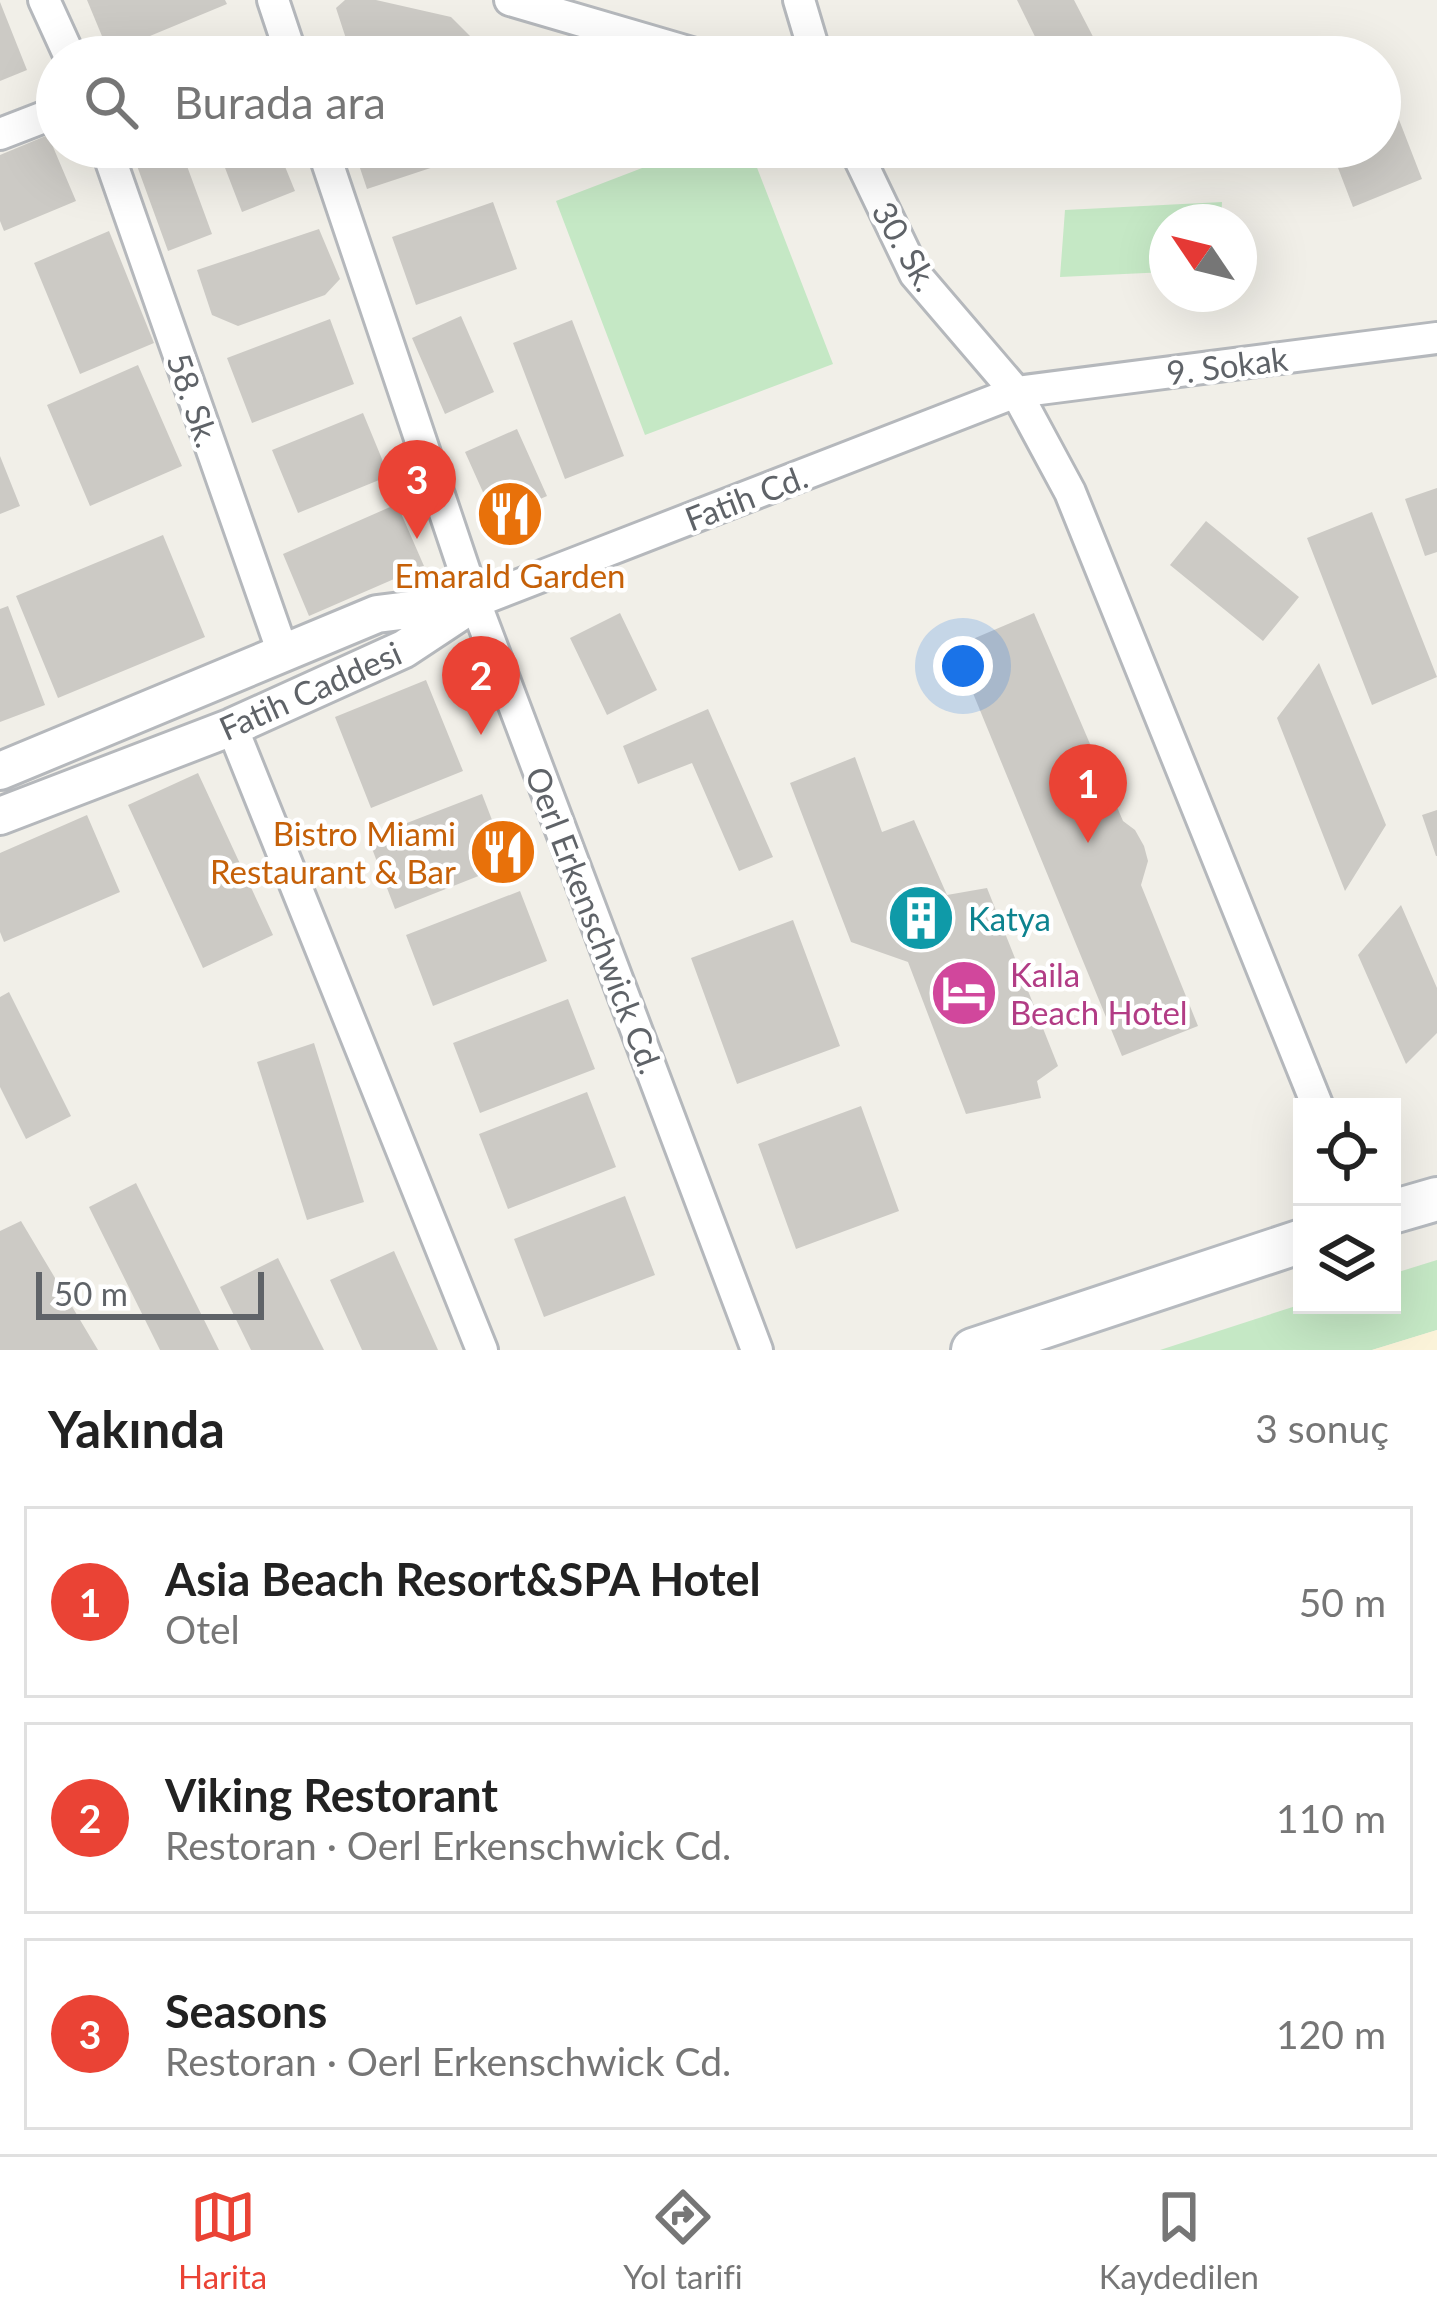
<!DOCTYPE html>
<html lang="tr">
<meta charset="utf-8">
<style>
body{margin:0;font-family:Lato,sans-serif;background:#f2f2f2;color:#222}
.controls{position:absolute;right:36px;bottom:36px;display:grid;overflow:hidden;border-radius:0px;box-shadow:0 12px 48px #0002}
.controls button{width:108px;height:108px;display:grid;place-items:center;padding:0;border:0;border-bottom:3px solid #e0e0e0;background:#fff;color:#222;font:60px sans-serif}
.compass{position:absolute;left:1149px;top:204px;width:108px;height:108px;border-radius:50%;background:#fff;box-shadow:0 12px 48px #0002;rotate:305deg}
.scale{position:absolute;left:36px;bottom:30px;width:228px;box-sizing:border-box;padding-left:12px;border:6px solid #5f6368;border-top:0;font-size:33px;line-height:42px;white-space:nowrap;color:#5f6368;-webkit-text-stroke:9px #fff;paint-order:stroke}
.you{position:absolute;left:963px;top:666px;width:42px;height:42px;margin:-30px;border:9px solid #fff;border-radius:50%;background:#1a73e8;box-shadow:0 0 0 18px #1a73e833}
.badge{display:grid;place-items:center;width:78px;height:78px;border-radius:50%;background:#ea4335;color:#fff;font-size:39px;font-weight:700}
.pin{position:absolute;translate:-50% -99px;filter:drop-shadow(0 3px 6px #0008)}
.pin::after{content:'';position:absolute;top:63px;width:42px;height:36px;background:inherit;clip-path:polygon(0 0,100% 0,50% 100%)}
.list{margin:0;padding:0;list-style:none}
h2{display:flex;justify-content:space-between;align-items:center;height:156px;margin:0;padding:0 48px;font-size:51px}
h2 small{font-size:39px;font-weight:400;color:#767676}
.list li{display:grid;grid-template-columns:78px 1fr auto;gap:36px;align-items:center;box-sizing:border-box;height:192px;margin:0 24px 24px;padding:0 24px;border:3px solid #e0e0e0;border-radius:0px}
.list b{display:block;font-size:45px;white-space:nowrap}
.list p{margin:0;font-size:39px;white-space:nowrap;color:#767676}
.list em{font-size:39px;font-style:normal;color:#767676}
.icon{flex:none;width:66px;height:66px;fill:none;stroke:currentColor;stroke-width:2;stroke-linecap:round;stroke-linejoin:round}
.map{position:relative;flex:none;width:1437px;height:1350px;overflow:hidden}
.search{position:absolute;background:#fff;box-shadow:0 12px 48px #0002;left:36px;right:36px;top:36px;height:132px;display:flex;align-items:center;gap:30px;box-sizing:border-box;padding:0 42px;border-radius:66px;color:#767676;font-size:45px}
.sheet{height:804px;background:#fff}
nav{display:flex;justify-content:space-around;align-items:center;box-sizing:border-box;height:168px;border-top:3px solid #e0e0e0;background:#fff;font-size:33px;color:#767676}
nav a{display:grid;justify-items:center;gap:6px}
nav .on{color:#ea4335}
.map>svg:first-child{display:block}
</style>
<div class="map">
<svg width="1437" height="1350" viewBox="0 0 1437 1350">
<rect width="100%" height="100%" fill="#f1efe8"/>
<path fill="#c5e8c5" d="M 697,147 L 749,147 L 833,364 L 645,435 L 556,201 Z
M 1222,202 L 1221,222 L 1167,222 L 1167,272 L 1060,277 L 1065,210 Z
M 1437,1260 L 1437,1330 L 1372,1350 L 1160,1350 L 1302,1304 L 1392,1305 L 1392,1274 Z"/>
<path fill="#fbf3d9" d="M 1437,1330 L 1437,1350 L 1372,1350 Z"/>
<path fill="#cccac5" d="M 87,0 L 225,0 L 227,4 L 109,53 Z
M 345,0 L 376,0 L 451,17 L 471,37 L 478,57 L 352,57 L 336,8 Z
M 1017,0 L 1074,0 L 1102,54 L 1100,57 L 1045,57 Z
M 0,2 L 27,70 L 0,81 Z
M 231,38 L 239,57 L 185,57 Z
M 1384,81 L 1422,179 L 1353,207 L 1330,147 L 1380,147 L 1380,83 Z
M 48,135 L 76,201 L 4,231 L 0,221 L 0,155 Z
M 180,147 L 212,234 L 168,251 L 136,163 Z
M 217,147 L 277,147 L 295,191 L 242,212 Z
M 353,147 L 491,147 L 491,148 L 367,189 Z
M 493,202 L 517,269 L 416,305 L 392,237 Z
M 319,229 L 340,279 L 325,295 L 238,326 L 212,315 L 197,270 Z
M 109,231 L 154,343 L 80,374 L 34,263 Z
M 461,316 L 494,392 L 445,414 L 412,338 Z
M 330,319 L 354,384 L 252,423 L 227,358 Z
M 572,320 L 624,456 L 565,479 L 513,343 Z
M 138,365 L 182,466 L 90,506 L 47,405 Z
M 363,413 L 389,476 L 298,513 L 272,450 Z
M 517,429 L 547,496 L 495,519 L 465,452 Z
M 0,456 L 20,506 L 0,514 Z
M 1437,488 L 1437,552 L 1425,556 L 1405,499 Z
M 397,504 L 424,566 L 309,616 L 283,554 Z
M 1372,512 L 1437,677 L 1372,705 L 1307,538 Z
M 1206,521 L 1299,597 L 1263,641 L 1170,565 Z
M 163,535 L 205,637 L 58,698 L 16,596 Z
M 8,606 L 45,705 L 0,722 L 0,609 Z
M 620,613 L 657,690 L 607,715 L 570,638 Z
M 1034,613 L 1123,821 L 1135,830 L 1144,846 L 1148,861 L 1141,885 L 1198,1026 L 1122,1056 L 954,647 Z
M 1319,663 L 1386,825 L 1345,891 L 1277,718 Z
M 426,680 L 463,771 L 371,808 L 335,717 Z
M 708,709 L 773,857 L 739,871 L 692,763 L 638,784 L 623,746 Z
M 855,757 L 882,832 L 914,820 L 947,895 L 987,888 L 1058,1066 L 1037,1081 L 1041,1098 L 966,1114 L 908,962 L 851,942 L 790,783 Z
M 198,773 L 273,935 L 203,968 L 128,805 Z
M 482,794 L 509,864 L 395,909 L 368,838 Z
M 1437,810 L 1437,856 L 1436,856 L 1422,815 Z
M 87,815 L 120,892 L 4,942 L 0,932 L 0,853 Z
M 520,891 L 547,961 L 433,1006 L 406,935 Z
M 1401,905 L 1437,988 L 1437,1033 L 1406,1064 L 1358,955 Z
M 793,920 L 840,1046 L 737,1084 L 691,958 Z
M 9,992 L 71,1116 L 26,1139 L 0,1087 L 0,997 Z
M 568,999 L 595,1069 L 480,1113 L 453,1043 Z
M 314,1043 L 364,1202 L 307,1220 L 257,1062 Z
M 587,1092 L 616,1167 L 508,1209 L 479,1134 Z
M 861,1106 L 899,1211 L 796,1249 L 758,1144 Z
M 136,1183 L 219,1350 L 160,1350 L 89,1207 Z
M 625,1196 L 655,1275 L 544,1317 L 514,1239 Z
M 21,1221 L 98,1350 L 0,1350 L 0,1231 Z
M 394,1251 L 438,1350 L 362,1350 L 330,1280 Z
M 278,1258 L 324,1350 L 251,1350 L 220,1287 Z"/>
<g fill="none" stroke-linecap="round" stroke-linejoin="round">
<defs>
<path id="minor" d="M 44,0 L 70,57
M 273,0 L 292,57
M 510,0 L 705,57
M 799,0 L 816,57
M 0,134 L 57,112
M 106,147 L 283,653
M 322,147 L 475,602 L 757,1350
M 854,147 L 915,274 L 1016,392 L 1070,492 L 1318,1107
M 475,602 L 1016,392 L 1437,338
M 232,727 L 482,1350"/>
<path id="tertiary" d="M 0,771 L 377,614 L 465,603
M 0,816 L 232,727 L 404,649 L 475,602"/>
<path id="secondary" d="M 1392,1212 L 1437,1199
M 973,1350 L 1302,1241"/>
</defs>
<use href="#minor" stroke="#b5b8bc" stroke-width="36"/>
<use href="#tertiary" stroke="#b5b8bc" stroke-width="42"/>
<use href="#secondary" stroke="#b6babf" stroke-width="48"/>
<use href="#minor" stroke="#fff" stroke-width="30"/>
<use href="#tertiary" stroke="#fff" stroke-width="36"/>
<use href="#secondary" stroke="#fff" stroke-width="42"/>
</g>
<defs>
<symbol id="restaurant-disc" viewBox="-11 -11 22 22"><circle r="9.5" fill="#e8710a" stroke="#fff"/><path d="M-5-6h1v4h1v-4h1v4h1v-4h1v5L-1.5 .5V6h-2V.5L-5-1ZM5-6V6H3V1.5H1.5Q1.5-4 5-6Z" fill="#fff"/></symbol>
<symbol id="building-disc" viewBox="-11 -11 22 22"><circle r="9.5" fill="#0f9aa8" stroke="#fff"/><path d="M-4-6H4V6H1V3H-1V6H-4ZM-2.5-4.3h1.7v1.8h-1.7ZM.8-4.3h1.7v1.8H.8ZM-2.5-1h1.7V.8h-1.7ZM.8-1h1.7V.8H.8Z" fill="#fff"/></symbol>
<symbol id="hotel-disc" viewBox="-11 -11 22 22"><circle r="9.5" fill="#d1479c" stroke="#fff"/><path d="M-6-4.5h1.5V1H6V5H4.5V3h-9V5H-6ZM-4 0a1.8 1.8 0 1 1 3.6 0ZM.5 0V-2.5h3Q6-2.5 6 0Z" fill="#fff"/></symbol>
</defs>
<g fill-rule="evenodd">
<use href="#restaurant-disc" x="472" y="476" width="76" height="76"/>
<use href="#restaurant-disc" x="465" y="814" width="76" height="76"/>
<use href="#building-disc" x="883" y="880" width="76" height="76"/>
<use href="#hotel-disc" x="926" y="955" width="76" height="76"/>
</g>
<g text-anchor="middle" dominant-baseline="central" stroke-width="9" stroke-linejoin="round" paint-order="stroke">
<g font-size="33" fill="#5f6368" stroke="#fff">
<text transform="translate(906 246) rotate(60)">30. Sk.</text>
<text transform="translate(1227 365) rotate(-7)">9. Sokak</text>
<text transform="translate(194 400) rotate(71)">58. Sk.</text>
<text transform="translate(746 497) rotate(-21)">Fatih Cd.</text>
<text transform="translate(310 690) rotate(-24)">Fatih Caddesi</text>
<text transform="translate(595 920) rotate(69)">Oerl Erkenschwick Cd.</text>
</g>
<g font-size="33" fill="#c56008" stroke="#fff">
<text x="510" y="575">Emarald Garden</text>
<text x="456" y="833" text-anchor="end">Bistro Miami<tspan x="456" dy="38">Restaurant &amp; Bar</tspan></text>
</g>
<g font-size="33" fill="#0d838f" stroke="#fff" text-anchor="start">
<text x="968" y="918">Katya</text>
</g>
<g font-size="33" fill="#b23c85" stroke="#fff" text-anchor="start">
<text x="1010" y="974">Kaila<tspan x="1010" dy="38">Beach Hotel</tspan></text>
</g>
</g>
</svg>
<div class="controls">
<button><svg class="icon" aria-label="locate" viewBox="0 0 24 24"><circle cx="12" cy="12" r="6"/><path d="M12 2v4M12 18v4M2 12h4M18 12h4"/></svg></button>
<button><svg class="icon" aria-label="layers" viewBox="0 0 24 24"><path d="M12 4l9 5-9 5-9-5zM3 14l9 5 9-5"/></svg></button>
</div>
<svg class="compass" viewBox="-18 -18 36 36"><path d="M0-13l5 13h-10z" fill="#e53935"/><path d="M0 13l5-13h-10z" fill="#767676"/></svg>
<div class="scale">50 m</div>
<div class="you"></div>
<div class="pin badge" style="left:1088px;top:843px">1</div>
<div class="pin badge" style="left:481px;top:735px">2</div>
<div class="pin badge" style="left:417px;top:539px">3</div>
<div class="search"><svg class="icon" aria-label="search" viewBox="0 0 24 24"><circle cx="10" cy="10" r="6"/><path d="M15 15l6 6"/></svg>Burada ara</div>
</div>
<section class="sheet">
<h2>Yakında<small>3 sonuç</small></h2>
<ul class="list">
<li><span class="badge">1</span><div><b>Asia Beach Resort&amp;SPA Hotel</b><p>Otel</p></div><em>50 m</em></li>
<li><span class="badge">2</span><div><b>Viking Restorant</b><p>Restoran · Oerl Erkenschwick Cd.</p></div><em>110 m</em></li>
<li><span class="badge">3</span><div><b>Seasons</b><p>Restoran · Oerl Erkenschwick Cd.</p></div><em>120 m</em></li>
</ul>
</section>
<nav>
<a class="on"><svg class="icon" aria-label="map" viewBox="0 0 24 24"><path d="M3 6l6-2 6 2 6-2v14l-6 2-6-2-6 2zM9 4v14M15 6v14"/></svg>Harita</a>
<a><svg class="icon" aria-label="directions" viewBox="0 0 24 24"><path d="M12 3l9 9-9 9-9-9zM9 14v-3h6M13 9l2 2-2 2"/></svg>Yol tarifi</a>
<a><svg class="icon" aria-label="saved" viewBox="0 0 24 24"><path d="M7 4h10v16l-5-4-5 4z"/></svg>Kaydedilen</a>
</nav>
